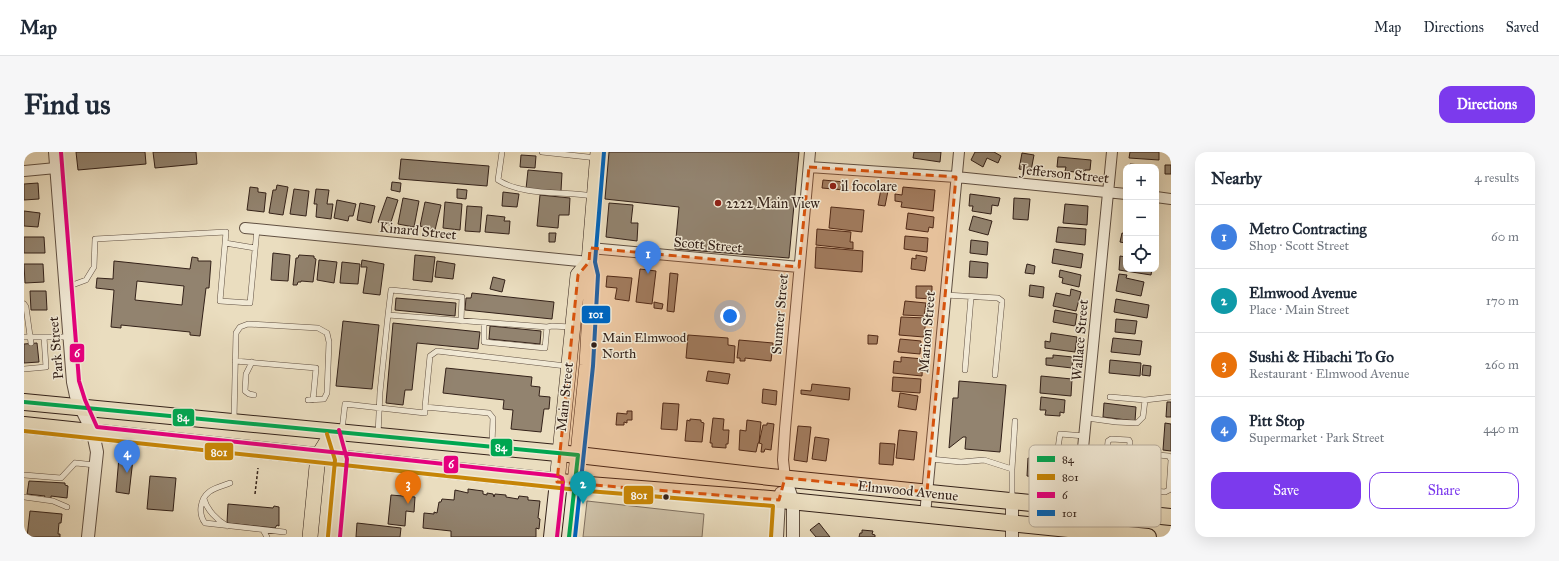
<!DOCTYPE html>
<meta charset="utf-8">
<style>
body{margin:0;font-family:"IM FELL Great Primer",serif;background:#f6f6f7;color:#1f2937}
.controls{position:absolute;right:12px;top:12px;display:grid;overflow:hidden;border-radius:8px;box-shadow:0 4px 16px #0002}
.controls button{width:36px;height:36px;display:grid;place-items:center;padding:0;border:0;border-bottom:1px solid #e0e1e3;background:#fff;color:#1f2937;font:20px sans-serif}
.you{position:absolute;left:706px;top:164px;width:14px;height:14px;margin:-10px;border:3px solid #fff;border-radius:50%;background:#1a73e8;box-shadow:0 0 0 6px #1a73e833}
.badge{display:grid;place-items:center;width:26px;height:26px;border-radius:50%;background:#7c3aed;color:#fff;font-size:13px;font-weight:700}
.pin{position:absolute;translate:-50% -33px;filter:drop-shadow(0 1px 2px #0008)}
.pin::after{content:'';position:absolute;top:21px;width:14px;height:12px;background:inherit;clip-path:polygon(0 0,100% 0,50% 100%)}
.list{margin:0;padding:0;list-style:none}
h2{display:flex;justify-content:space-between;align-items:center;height:52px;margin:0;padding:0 16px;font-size:17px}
h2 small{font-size:13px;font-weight:400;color:#747a83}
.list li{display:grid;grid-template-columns:26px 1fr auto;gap:12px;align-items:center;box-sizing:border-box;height:64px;padding:0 16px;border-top:1px solid #e0e1e3}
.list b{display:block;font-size:15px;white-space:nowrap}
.list p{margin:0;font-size:13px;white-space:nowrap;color:#747a83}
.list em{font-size:13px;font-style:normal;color:#747a83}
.actions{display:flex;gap:8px;padding:12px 16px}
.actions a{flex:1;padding:9px 0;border:1px solid #7c3aed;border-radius:12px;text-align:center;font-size:14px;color:#7c3aed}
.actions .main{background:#7c3aed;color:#fff}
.icon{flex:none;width:22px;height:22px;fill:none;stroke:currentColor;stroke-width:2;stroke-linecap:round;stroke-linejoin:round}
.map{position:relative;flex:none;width:1147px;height:385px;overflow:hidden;border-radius:12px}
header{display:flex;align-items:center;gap:24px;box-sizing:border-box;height:56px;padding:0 20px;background:#fff;border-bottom:1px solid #e0e1e3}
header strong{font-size:19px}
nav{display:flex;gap:22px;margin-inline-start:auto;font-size:14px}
.intro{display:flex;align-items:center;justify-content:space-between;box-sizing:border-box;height:96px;padding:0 24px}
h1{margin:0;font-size:28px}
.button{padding:10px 18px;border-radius:12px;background:#7c3aed;color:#fff;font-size:14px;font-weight:700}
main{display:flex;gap:24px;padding:0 24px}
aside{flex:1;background:#fff;border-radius:12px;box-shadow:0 4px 16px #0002}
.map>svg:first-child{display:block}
</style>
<header>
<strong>Map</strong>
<nav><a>Map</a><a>Directions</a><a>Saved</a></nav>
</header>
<div class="intro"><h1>Find us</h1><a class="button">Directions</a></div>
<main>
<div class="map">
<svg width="1147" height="385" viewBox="0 0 1147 385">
<rect width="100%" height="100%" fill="#eaddbf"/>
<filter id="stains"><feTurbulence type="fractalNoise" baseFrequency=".005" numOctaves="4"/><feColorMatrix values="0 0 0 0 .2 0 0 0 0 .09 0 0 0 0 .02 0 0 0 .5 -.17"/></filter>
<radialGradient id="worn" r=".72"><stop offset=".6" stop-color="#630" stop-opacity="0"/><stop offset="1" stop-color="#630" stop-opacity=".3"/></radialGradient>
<path fill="#cbbda3" stroke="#7f6f5e" d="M 563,349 L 680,362 L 678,385 L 559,385 Z"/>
<path fill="#92836f" stroke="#332119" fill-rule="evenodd" d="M 52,0 L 121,0 L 122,12 L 54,18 Z
M 129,0 L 172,0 L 173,12 L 131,16 Z
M 585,0 L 775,0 L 765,106 L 651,97 L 655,55 L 581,47 Z
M 890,0 L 917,0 L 916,10 L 889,6 Z
M 951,0 L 970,0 L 977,4 L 974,11 L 963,6 L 959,15 L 947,8 Z
M 1106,0 L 1135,0 L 1135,8 L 1105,6 Z
M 998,1 L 1010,3 L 1007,19 L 995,17 Z
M 497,3 L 512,4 L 511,16 L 496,15 Z
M 1034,5 L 1067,8 L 1066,18 L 1061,18 L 1061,21 L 1041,19 L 1042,15 L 1033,15 Z
M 377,7 L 465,14 L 463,34 L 375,27 Z
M 1106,12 L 1126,14 L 1126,15 L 1105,15 Z
M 1141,13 L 1147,13 L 1147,22 L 1141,22 Z
M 504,18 L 538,21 L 537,39 L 502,37 Z
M 799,28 L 821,30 L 820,38 L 798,36 Z
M 368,30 L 377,31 L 376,40 L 367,38 Z
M 14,31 L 15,47 L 0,48 L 0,32 Z
M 858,32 L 865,34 L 861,54 L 854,53 Z
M 253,33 L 264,35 L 259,63 L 245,61 L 249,38 L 252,38 Z
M 226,35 L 234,36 L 234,40 L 242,41 L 240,60 L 223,58 Z
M 879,35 L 911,38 L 909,59 L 877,55 L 878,50 L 871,49 L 871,42 L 878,43 Z
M 270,37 L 285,39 L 282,64 L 266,62 Z
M 292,37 L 305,38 L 303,52 L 309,52 L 307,67 L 292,65 L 293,52 L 290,52 Z
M 433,37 L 443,38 L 442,47 L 433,46 Z
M 479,40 L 495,42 L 493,55 L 478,54 Z
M 946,42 L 976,46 L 974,54 L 968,53 L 967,62 L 948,59 L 949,54 L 945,54 Z
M 516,43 L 546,46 L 545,63 L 535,63 L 534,76 L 513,74 Z
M 363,45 L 374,48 L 366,73 L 354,70 Z
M 379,46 L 395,49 L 390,75 L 374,72 Z
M 990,46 L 1006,47 L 1004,68 L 989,67 Z
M 313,48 L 332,52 L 329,64 L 325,64 L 324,69 L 310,66 Z
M 401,50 L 417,53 L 411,78 L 396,74 Z
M 421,50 L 438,52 L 436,78 L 419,76 Z
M 336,51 L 351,54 L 347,71 L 333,68 Z
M 585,51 L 609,53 L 607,71 L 614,71 L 613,89 L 582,85 Z
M 1041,52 L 1064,54 L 1063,73 L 1039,71 Z
M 443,54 L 458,55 L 456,80 L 441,79 Z
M 807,55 L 840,58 L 838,80 L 805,76 Z
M 0,59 L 16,61 L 14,75 L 0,74 Z
M 884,61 L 910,65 L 909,76 L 905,75 L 904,80 L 882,77 Z
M 463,63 L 481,65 L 480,69 L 486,69 L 485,82 L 461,80 Z
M 949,64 L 968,69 L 964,83 L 945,78 Z
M 1034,75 L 1062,77 L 1061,93 L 1032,90 Z
M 793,77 L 827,80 L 826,90 L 829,90 L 829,97 L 792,93 Z
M 525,81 L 532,81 L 531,90 L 525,90 Z
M 1098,81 L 1102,82 L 1102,97 L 1100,96 L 1101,91 L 1096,90 Z
M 881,84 L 904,86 L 903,100 L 880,97 Z
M 0,85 L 20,85 L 21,101 L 0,101 Z
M 947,88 L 964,90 L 963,103 L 946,101 Z
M 792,95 L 839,99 L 838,120 L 791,116 Z
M 1030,97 L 1059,102 L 1057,116 L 1028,111 Z
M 249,101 L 266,103 L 264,129 L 247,128 Z
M 275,103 L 290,104 L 290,106 L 292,107 L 289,130 L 277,129 L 277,130 L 274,130 L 273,133 L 269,133 L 272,106 L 274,106 Z
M 391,103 L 411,105 L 408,130 L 389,128 Z
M 892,103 L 903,105 L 901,119 L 887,117 L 888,106 L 892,107 Z
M 1096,104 L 1102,105 L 1102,117 L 1128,117 L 1127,123 L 1095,118 Z
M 168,105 L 174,106 L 174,109 L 187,109 L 185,136 L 182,136 L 176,184 L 166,183 L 166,180 L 97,173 L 97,176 L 87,175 L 90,138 L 72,136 L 73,126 L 89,127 L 90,109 L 166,117 ZM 113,129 L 160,134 L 158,153 L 111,148 Z
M 295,108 L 313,110 L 310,131 L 293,128 Z
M 338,108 L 360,112 L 356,143 L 339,141 L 343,115 L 337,115 Z
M 413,109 L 431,112 L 429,127 L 411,125 Z
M 946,109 L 964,111 L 963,126 L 945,125 Z
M 318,110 L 336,112 L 334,132 L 316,131 Z
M 0,112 L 19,112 L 20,130 L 1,131 Z
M 1003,112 L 1011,114 L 1010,122 L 1001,121 Z
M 616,117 L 632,119 L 628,152 L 612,150 Z
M 1036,118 L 1057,123 L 1055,135 L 1038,131 L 1039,126 L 1035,125 Z
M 646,121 L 654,122 L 650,160 L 643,159 Z
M 1095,122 L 1103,123 L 1102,126 L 1120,130 L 1117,144 L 1092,139 Z
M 583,124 L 608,126 L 605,149 L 591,147 L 593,136 L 582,135 Z
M 469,125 L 481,128 L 478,140 L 466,137 Z
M 1006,133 L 1020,135 L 1019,146 L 1005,144 Z
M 892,134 L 908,134 L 908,147 L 892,146 Z
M 1047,137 L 1057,140 L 1052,159 L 1029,154 L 1032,141 L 1046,144 Z
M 6,139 L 22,139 L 23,158 L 7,158 Z
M 448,141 L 530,150 L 528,167 L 441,158 L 442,146 L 447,146 Z
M 372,146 L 432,151 L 431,164 L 371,158 Z
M 1092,147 L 1125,153 L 1123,166 L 1090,160 Z
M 881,149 L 902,151 L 900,164 L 879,163 Z
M 630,150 L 639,152 L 638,157 L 630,156 Z
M 1031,158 L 1053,162 L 1051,174 L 1029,170 Z
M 877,165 L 902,166 L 900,185 L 875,183 Z
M 1092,167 L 1113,169 L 1111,182 L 1091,180 Z
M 319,169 L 355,173 L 348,237 L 312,234 Z
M 369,171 L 456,180 L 454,197 L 393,191 L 388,238 L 381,238 L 379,253 L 362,251 Z
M 466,174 L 517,179 L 516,192 L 465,187 Z
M 1027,181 L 1053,185 L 1051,200 L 1021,196 L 1021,189 L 1026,190 Z
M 664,183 L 704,186 L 704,193 L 711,194 L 710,211 L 662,206 Z
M 844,183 L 854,184 L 853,192 L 844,192 Z
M 1089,186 L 1118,189 L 1116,203 L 1087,200 Z
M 876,187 L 897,189 L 896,202 L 874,200 Z
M 715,188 L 749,191 L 747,209 L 721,206 L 721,209 L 716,209 L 716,206 L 713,206 Z
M 13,191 L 15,210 L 0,211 L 0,192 Z
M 1029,203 L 1049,205 L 1048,216 L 1022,213 L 1022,206 L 1029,206 Z
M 877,205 L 899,207 L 898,224 L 869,221 L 870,209 L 877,210 Z
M 1086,208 L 1117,211 L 1116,224 L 1085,221 Z
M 1119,213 L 1127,214 L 1126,224 L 1118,223 Z
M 422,216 L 508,225 L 507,234 L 516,235 L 515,244 L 526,245 L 525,257 L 520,257 L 517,280 L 487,277 L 489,258 L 479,257 L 480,248 L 419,241 Z
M 684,219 L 706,222 L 704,232 L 682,229 Z
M 1017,224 L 1048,227 L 1047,244 L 1016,241 Z
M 869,225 L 897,227 L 896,241 L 868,239 Z
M 935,229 L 982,233 L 976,300 L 941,297 L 942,285 L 939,285 L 925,296 L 929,246 L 934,246 Z
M 788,232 L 826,236 L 825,248 L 777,242 L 777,238 L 787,239 Z
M 739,237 L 753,239 L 752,253 L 738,251 Z
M 876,241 L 894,244 L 892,258 L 874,255 Z
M 1017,245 L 1041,248 L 1040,261 L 1036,260 L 1036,264 L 1021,263 L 1022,258 L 1016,258 Z
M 1143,250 L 1147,250 L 1147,265 L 1142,265 Z
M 639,251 L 655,252 L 653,278 L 637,277 Z
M 1080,251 L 1112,255 L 1111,269 L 1079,265 Z
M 603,259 L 608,259 L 608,268 L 603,268 L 603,271 L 600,270 L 600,273 L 592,273 L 593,261 L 603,262 Z
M 689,266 L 700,267 L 699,278 L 705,278 L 704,292 L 702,292 L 702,296 L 688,295 L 688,291 L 686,291 Z
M 666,267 L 677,268 L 677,270 L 680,271 L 678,290 L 661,289 L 663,268 L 666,269 Z
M 723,268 L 737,270 L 735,291 L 734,291 L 732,300 L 715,298 L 716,278 L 722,279 Z
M 743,271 L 750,272 L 747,298 L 741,297 L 740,300 L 737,300 L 738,292 L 735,291 L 739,273 L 743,273 Z
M 1141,271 L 1147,272 L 1147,299 L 1139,298 Z
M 774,274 L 787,275 L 783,310 L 770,308 Z
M 875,278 L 893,280 L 890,308 L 872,306 Z
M 791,285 L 805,287 L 802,309 L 788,307 Z
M 856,291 L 871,292 L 869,313 L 855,312 Z
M 95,305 L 109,307 L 105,342 L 92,340 Z
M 1004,306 L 1018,307 L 1017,326 L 1003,324 Z
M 126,324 L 152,326 L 149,359 L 123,357 Z
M 5,329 L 41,331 L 41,333 L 44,334 L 43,346 L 27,344 L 27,347 L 20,346 L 21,344 L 3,342 Z
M 444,337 L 459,339 L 459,342 L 463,343 L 463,341 L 469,342 L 470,345 L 471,342 L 482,343 L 482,345 L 494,347 L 495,344 L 504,345 L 504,348 L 516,349 L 514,366 L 516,367 L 515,377 L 512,376 L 512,385 L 427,385 L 427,379 L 399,376 L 400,361 L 410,362 L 410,360 L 413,361 L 415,350 L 417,350 L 418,347 L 430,348 L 431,338 L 444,341 Z
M 367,343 L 391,345 L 390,360 L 382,359 L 381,374 L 364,372 Z
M 204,352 L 249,356 L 250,354 L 255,355 L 255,374 L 253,373 L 251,376 L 203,371 Z
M 6,359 L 38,362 L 37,371 L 35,371 L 34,382 L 36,382 L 36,385 L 3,385 Z
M 333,371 L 377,376 L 376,385 L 332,385 Z
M 795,371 L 806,385 L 792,385 L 786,378 Z
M 838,378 L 849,379 L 848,382 L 851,383 L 851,385 L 835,385 L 836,381 L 838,381 Z"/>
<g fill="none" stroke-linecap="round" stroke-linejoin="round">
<defs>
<path id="service" d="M 478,0 L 474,28 C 498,44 541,39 569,44
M 518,0 L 573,6
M 201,91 L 231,96
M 43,135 L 62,128 L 70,115 L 71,87 L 202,80 L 196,149 L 226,151 L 233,77
M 921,143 L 974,146 L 978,149 L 971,223
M 0,152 L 2,155 L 7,191
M 364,163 L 367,138 L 438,145 L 437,169
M 460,171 L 460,190 L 521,196 L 523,175
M 0,185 L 20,185
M 211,209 L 292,216 L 289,248
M 228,210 L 222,222 L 221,239 L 225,242 L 230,243
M 0,217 L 22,215 L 20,185 L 45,185
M 941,218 L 947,145
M 1121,248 L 1147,245
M 1063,266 L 1092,270 L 1113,271 L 1119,265 L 1121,248 L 1086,245
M 210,267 L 212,181 L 216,175 L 224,172 L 294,176 L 303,181 L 305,190 L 303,241 L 300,247 L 284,248
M 318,278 L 321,252 L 401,261 L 401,255
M 354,283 L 356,240 L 364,163 L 523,175 L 528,174 L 547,175
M 468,292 L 469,266 L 465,261 L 401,255 L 406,204 L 413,199 L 542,214
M 906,307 L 937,310 L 960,308 L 988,317
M 52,311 L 71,313
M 1031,318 L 1036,282 L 1061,284
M 0,323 L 37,326 L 51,311
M 206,331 C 199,334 191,335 185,340 C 176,347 174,362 181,371 L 260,380
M 0,345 L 29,349 L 43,355
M 180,347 C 183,358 193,368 203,374
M 988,348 L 988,317 L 991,269
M 1090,358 L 1092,335 L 1100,335 L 1102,332 L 1106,290 L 1105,288 L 1087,287 L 1084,289 L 1080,331 L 1082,333 L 1092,335
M 1130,362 L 1131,339 L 1127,336 L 1130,304 L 1134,303 L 1145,304 L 1147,308 L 1145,338 L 1141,340 L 1131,339
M 239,378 L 243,385"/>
<path id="minor" d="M 785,15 L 932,25 L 1102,42
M 0,19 L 32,16
M 1132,45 L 1147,47
M 221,76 L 565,110
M 566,96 L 775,115
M 761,326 L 759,308 L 761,277 L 786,0
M 901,363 L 935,0
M 1051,378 L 1088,0"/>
<path id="tertiary" d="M 31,0 L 49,230 L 52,244 L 57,256 L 69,281 L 73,300 L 64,385
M 761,326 L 769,350 L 769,385
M 753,385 L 755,348 L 757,341
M 988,385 L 988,349"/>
<path id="secondary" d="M 527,385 L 533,330
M 545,385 L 551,331"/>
<path id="primary" d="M 309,280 L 317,307 L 310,385
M 533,330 L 554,123 L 565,110
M 551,331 L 563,213 L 568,123 L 565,110 L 574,0
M 286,385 L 294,304 L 309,280"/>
<path id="trunk" d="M 0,250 L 554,303 L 746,325 L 1147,365
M 0,273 L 565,333 L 746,347 L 1124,385"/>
</defs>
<use href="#service" stroke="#615042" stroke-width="6"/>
<use href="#minor" stroke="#615042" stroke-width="12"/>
<use href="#tertiary" stroke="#615042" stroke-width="14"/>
<use href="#secondary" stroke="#332119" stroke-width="16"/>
<use href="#primary" stroke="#332119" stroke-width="16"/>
<use href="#trunk" stroke="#332119" stroke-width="18"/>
<path stroke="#332119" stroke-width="1.5" stroke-dasharray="3 2" stroke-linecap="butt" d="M 231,342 L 234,316"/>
<use href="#service" stroke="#f1e9d5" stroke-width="5"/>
<use href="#minor" stroke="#f1e9d5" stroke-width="10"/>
<use href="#tertiary" stroke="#f1e9d5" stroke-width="12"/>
<use href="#secondary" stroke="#f1e9d5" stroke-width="14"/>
<use href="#primary" stroke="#eaddbf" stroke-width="15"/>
<use href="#trunk" stroke="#eaddbf" stroke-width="16"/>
<defs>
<path id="bus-1" d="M 0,250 L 554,303 L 545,385"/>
<path id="bus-2" d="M 0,279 L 564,339 L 749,354 L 747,385
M 303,282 L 311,308 L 304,384"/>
<path id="bus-3" d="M 37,0 L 55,229 L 61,248 L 73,275 L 534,324 L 538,326 L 539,330 L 533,385
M 315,278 L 323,307 L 316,385"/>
<path id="bus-4" d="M 551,385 L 569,214 L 574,123 L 571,110 L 580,0"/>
</defs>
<use href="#bus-1" stroke="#f1e9d5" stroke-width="7"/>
<use href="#bus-2" stroke="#f1e9d5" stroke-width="7"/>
<use href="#bus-3" stroke="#f1e9d5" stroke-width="7"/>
<use href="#bus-4" stroke="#f1e9d5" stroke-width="7"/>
<use href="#bus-1" stroke="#00a651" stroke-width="4"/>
<use href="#bus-2" stroke="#c68506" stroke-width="4"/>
<use href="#bus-3" stroke="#e5007d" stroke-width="4"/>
<use href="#bus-4" stroke="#0065bd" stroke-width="4"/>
</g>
<path fill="#d6530d" fill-opacity="0.2" stroke="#d6530d" stroke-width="3" stroke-dasharray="8 5" stroke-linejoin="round" d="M 785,15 L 932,25 L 903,340 L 761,326 L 755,348 L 533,330 L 554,123 L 565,110 L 566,96 L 775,115 Z"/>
<g fill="#8f2418" stroke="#f1e9d5" stroke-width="1.5">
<circle cx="809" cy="34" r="4"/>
<circle cx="694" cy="51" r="4"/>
</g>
<g fill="#332119" stroke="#f1e9d5" stroke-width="1.5">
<circle cx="570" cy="193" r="3.5"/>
<circle cx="642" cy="345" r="3.5"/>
</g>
<g text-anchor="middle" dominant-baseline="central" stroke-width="3" stroke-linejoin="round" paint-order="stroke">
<g font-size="13" fill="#332119" stroke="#f1e9d5" text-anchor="start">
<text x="578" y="186">Main Elmwood<tspan x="578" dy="16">North</tspan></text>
</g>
<g font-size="14" fill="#332119" stroke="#f1e9d5">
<text transform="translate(1041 22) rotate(6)">Jefferson Street</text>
<text transform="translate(394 79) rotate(6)">Kinard Street</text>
<text transform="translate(684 93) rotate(5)">Scott Street</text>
<text transform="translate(756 162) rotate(-85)">Sumter Street</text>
<text transform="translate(903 180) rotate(-85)">Marion Street</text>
<text transform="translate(1056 188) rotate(-85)">Wallace Street</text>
<text transform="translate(32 196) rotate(-95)">Park Street</text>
<text transform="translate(541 245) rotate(-84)">Main Street</text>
<text transform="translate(884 339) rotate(6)">Elmwood Avenue</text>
</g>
<g font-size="14" fill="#332119" stroke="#f1e9d5" text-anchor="start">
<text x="817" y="34">il focolare</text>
<text x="702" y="51">2222 Main View</text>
</g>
</g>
<rect x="1005" y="293" width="132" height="82" rx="6" fill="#f1e9d5" stroke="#b8ad9d" stroke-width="1"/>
<rect x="1013" y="304" width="18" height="6" fill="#00a651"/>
<rect x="1013" y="322" width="18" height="6" fill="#c68506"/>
<rect x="1013" y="340" width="18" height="6" fill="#e5007d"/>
<rect x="1013" y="358" width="18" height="6" fill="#0065bd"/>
<g font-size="11" fill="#332119">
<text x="1038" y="311">84</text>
<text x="1038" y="329">801</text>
<text x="1038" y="347">6</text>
<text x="1038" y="365">101</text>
</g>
<g stroke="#f1e9d5" stroke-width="1.5">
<rect x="557" y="153" width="30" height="19" rx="4" fill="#0065bd"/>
<rect x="45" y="191" width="16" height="20" rx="4" fill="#e5007d"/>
<rect x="148" y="256" width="23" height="19" rx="4" fill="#00a651"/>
<rect x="466" y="286" width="23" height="19" rx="4" fill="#00a651"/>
<rect x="180" y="290" width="30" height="19" rx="4" fill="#c68506"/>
<rect x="419" y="303" width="16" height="19" rx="4" fill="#e5007d"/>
<rect x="599" y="333" width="31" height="20" rx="4" fill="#c68506"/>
</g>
<g font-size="11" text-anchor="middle" font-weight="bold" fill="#fff">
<text x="572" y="166">101</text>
<text x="53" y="205">6</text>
<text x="159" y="269">84</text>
<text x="477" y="299">84</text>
<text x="195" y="304">801</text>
<text x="427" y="316">6</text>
<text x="615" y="347">801</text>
</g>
<rect width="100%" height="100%" filter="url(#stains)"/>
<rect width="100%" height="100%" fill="url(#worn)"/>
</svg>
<div class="controls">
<button>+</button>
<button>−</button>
<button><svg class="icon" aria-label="locate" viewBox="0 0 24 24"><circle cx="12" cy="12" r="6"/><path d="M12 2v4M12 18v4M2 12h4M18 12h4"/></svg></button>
</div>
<div class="you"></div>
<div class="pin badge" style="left:624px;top:122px;background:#3f7fe0">1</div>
<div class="pin badge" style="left:559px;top:352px;background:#0f9aa8">2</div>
<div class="pin badge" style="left:384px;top:352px;background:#e8710a">3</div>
<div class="pin badge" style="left:103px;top:321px;background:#3f7fe0">4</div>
</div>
<aside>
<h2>Nearby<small>4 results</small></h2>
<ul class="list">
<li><span class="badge" style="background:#3f7fe0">1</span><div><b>Metro Contracting</b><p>Shop · Scott Street</p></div><em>60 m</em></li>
<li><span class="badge" style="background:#0f9aa8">2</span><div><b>Elmwood Avenue</b><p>Place · Main Street</p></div><em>170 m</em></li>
<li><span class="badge" style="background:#e8710a">3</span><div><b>Sushi &amp; Hibachi To Go</b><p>Restaurant · Elmwood Avenue</p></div><em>260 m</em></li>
<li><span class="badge" style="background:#3f7fe0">4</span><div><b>Pitt Stop</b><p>Supermarket · Park Street</p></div><em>440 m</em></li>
</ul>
<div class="actions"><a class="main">Save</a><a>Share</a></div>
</aside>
</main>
